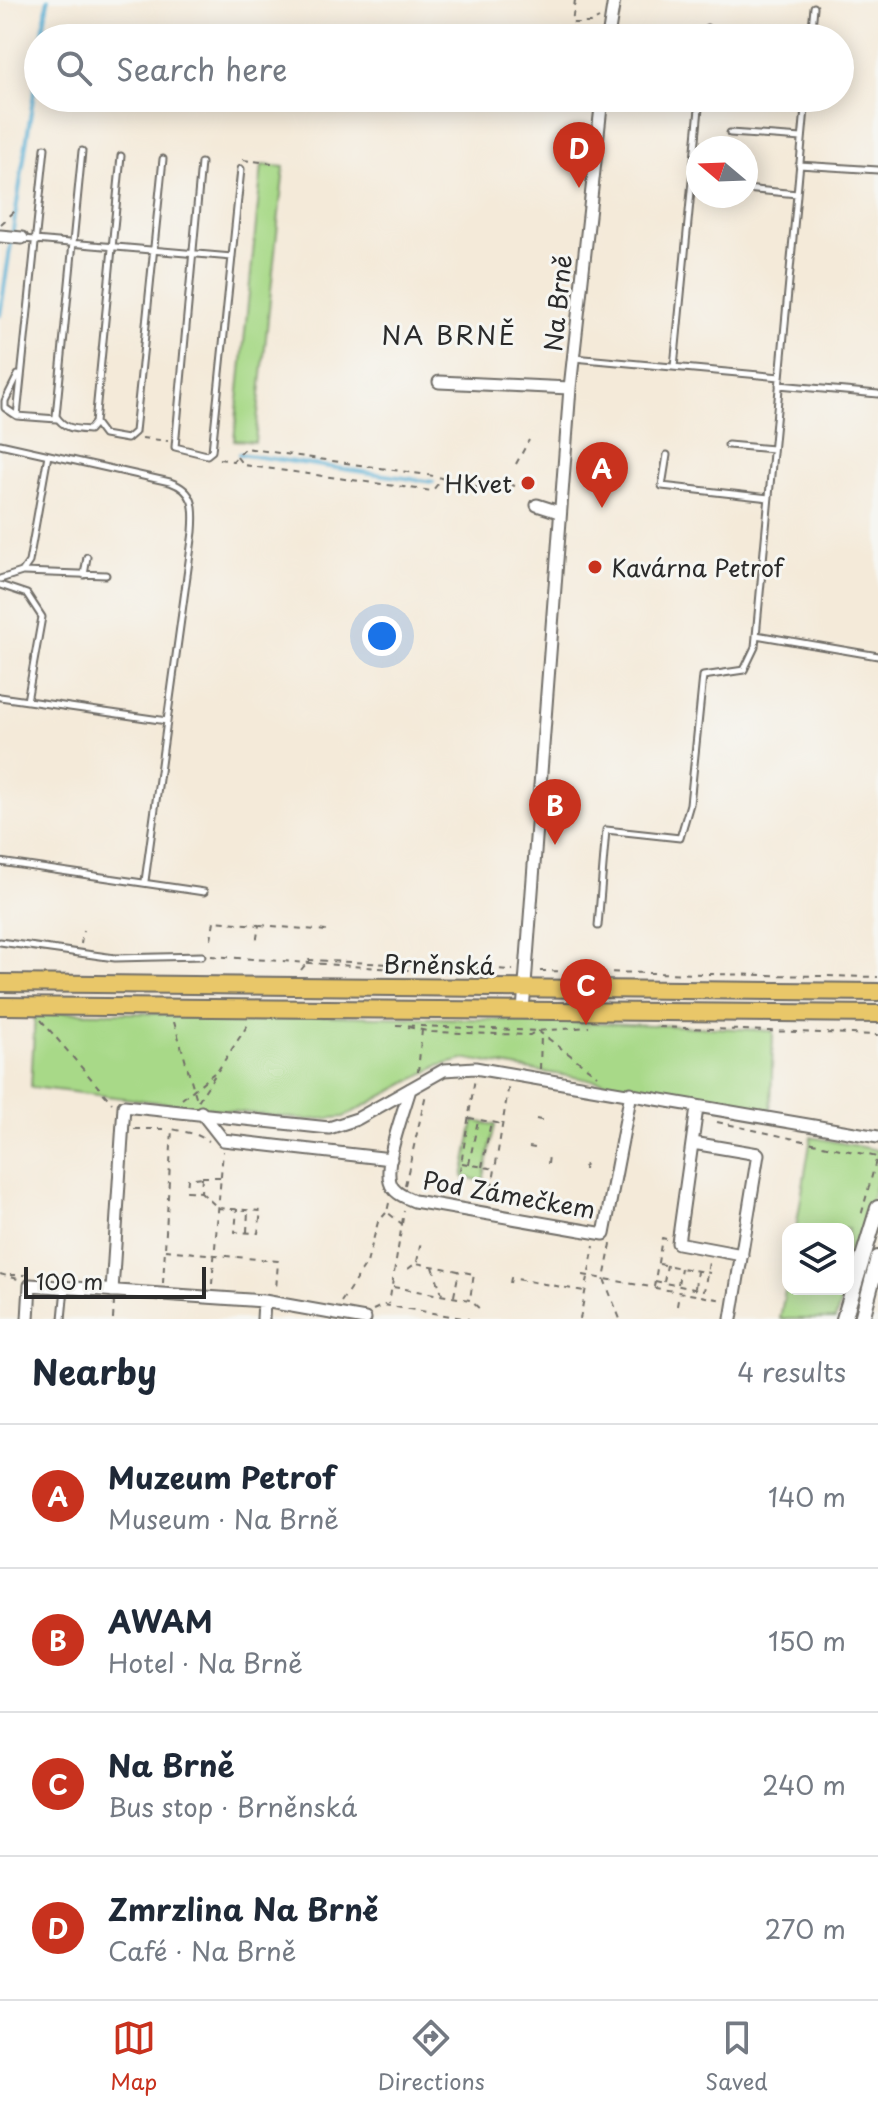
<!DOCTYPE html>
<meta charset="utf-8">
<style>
body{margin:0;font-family:"Playpen Sans",sans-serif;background:#f2f2f3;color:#1f2937}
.controls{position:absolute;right:24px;bottom:24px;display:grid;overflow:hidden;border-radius:16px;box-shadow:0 4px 20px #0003}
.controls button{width:72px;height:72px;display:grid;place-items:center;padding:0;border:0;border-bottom:2px solid #e0e1e3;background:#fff;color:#1f2937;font:40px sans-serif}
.compass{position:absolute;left:686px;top:136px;width:72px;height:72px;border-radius:50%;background:#fff;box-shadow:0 4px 20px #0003;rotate:289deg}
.scale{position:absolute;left:24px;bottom:20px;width:182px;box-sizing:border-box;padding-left:8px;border:4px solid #2b2b2b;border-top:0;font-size:22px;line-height:28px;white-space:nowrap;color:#2b2b2b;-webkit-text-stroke:6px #f6f6f2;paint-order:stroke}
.you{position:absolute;left:382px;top:636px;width:28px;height:28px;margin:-20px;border:6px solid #fff;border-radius:50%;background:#1a73e8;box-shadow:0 0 0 12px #1a73e833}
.badge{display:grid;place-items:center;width:52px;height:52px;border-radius:50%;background:#c8321e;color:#fff;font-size:26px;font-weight:700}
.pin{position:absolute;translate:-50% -66px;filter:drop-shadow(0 2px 4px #0008)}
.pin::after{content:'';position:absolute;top:42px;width:28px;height:24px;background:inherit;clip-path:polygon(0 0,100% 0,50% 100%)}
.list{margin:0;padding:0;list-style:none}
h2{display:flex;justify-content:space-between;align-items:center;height:104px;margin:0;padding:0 32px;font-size:34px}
h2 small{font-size:26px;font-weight:400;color:#747a83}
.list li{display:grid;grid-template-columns:52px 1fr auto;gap:24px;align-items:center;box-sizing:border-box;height:144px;padding:0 32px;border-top:2px solid #e0e1e3}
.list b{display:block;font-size:30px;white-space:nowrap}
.list p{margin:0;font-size:26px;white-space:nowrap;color:#747a83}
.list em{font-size:26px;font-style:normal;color:#747a83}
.icon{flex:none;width:44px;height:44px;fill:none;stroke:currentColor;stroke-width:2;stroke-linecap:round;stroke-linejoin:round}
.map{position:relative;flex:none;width:878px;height:1319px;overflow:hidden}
.search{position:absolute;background:#fff;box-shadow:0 4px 20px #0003;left:24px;right:24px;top:24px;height:88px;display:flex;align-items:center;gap:20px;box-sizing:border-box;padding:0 28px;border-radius:44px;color:#747a83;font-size:30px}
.sheet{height:680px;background:#fff}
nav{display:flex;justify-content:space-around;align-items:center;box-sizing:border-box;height:112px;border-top:2px solid #e0e1e3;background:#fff;font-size:22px;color:#747a83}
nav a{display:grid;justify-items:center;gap:4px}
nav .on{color:#c8321e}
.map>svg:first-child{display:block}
</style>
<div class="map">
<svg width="878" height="1319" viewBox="0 0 878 1319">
<rect width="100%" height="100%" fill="#f6f6f2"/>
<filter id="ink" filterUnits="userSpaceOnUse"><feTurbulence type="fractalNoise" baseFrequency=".0125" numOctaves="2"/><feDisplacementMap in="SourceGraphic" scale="16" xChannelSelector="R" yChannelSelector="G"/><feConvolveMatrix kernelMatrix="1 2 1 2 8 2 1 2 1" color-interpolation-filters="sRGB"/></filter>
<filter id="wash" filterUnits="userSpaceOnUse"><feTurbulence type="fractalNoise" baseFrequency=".006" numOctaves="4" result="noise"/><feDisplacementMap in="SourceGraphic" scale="32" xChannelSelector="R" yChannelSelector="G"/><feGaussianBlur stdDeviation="1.8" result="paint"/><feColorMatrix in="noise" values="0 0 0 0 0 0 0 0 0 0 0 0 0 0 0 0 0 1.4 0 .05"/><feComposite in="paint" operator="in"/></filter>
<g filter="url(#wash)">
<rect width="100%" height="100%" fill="#f4ead9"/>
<path fill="#a8d988" stroke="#6a825a" stroke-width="2" d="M 262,165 L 284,167 L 255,442 L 234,440 Z
M 35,1012 C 281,1015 527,1017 773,1031 L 771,1110 L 467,1059 L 438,1066 L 344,1117 L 308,1120 L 31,1087 Z
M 474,1121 L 495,1125 L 483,1181 L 463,1177 Z
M 811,1137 L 878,1150 L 878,1177 L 848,1281 L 848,1229 L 796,1229 Z
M 788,1274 L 788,1289 L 845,1289 L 835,1319 L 780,1319 Z"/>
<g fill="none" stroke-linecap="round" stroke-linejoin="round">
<path stroke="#56aed3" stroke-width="4" d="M 42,38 L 48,0
M 0,315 L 38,66
M 239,454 L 433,482"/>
</g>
</g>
<g filter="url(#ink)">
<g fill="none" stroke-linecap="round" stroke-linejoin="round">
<defs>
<path id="service" d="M 706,38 L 707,28
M 811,38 L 814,7
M 730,133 L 802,138
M 82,151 L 56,416 C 64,429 75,429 89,430 L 95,423 L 121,156
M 201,163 L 175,447 L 207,455 L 212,451 L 241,169
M 799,165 L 878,170
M 746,189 L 797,194
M 23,239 L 232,257
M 574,358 L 780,377
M 674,367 L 700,98
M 18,375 L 5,401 L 5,408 L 17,416 L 57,419
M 779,385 L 878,394
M 17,416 L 45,148
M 95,423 L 104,435 L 127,439 L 135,432 L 163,159
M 0,444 L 170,482 C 195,491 195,507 193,532 L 145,881
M 728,445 L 773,449
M 667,455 L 662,486 L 769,498
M 23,572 L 106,575
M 84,575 L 87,557
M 0,579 L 22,572 L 29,562 L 48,455
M 0,585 L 27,594 L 42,617 L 27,701
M 756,635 L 878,656
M 0,697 L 167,721
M 0,862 L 204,892
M 598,926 L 606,830 L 680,838 L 690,804 L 703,676 L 744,670 L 755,647 L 806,98
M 0,942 L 115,958 L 202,956
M 62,1319 L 65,1288"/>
<path id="minor" d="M 608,38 L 614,0
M 0,236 L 22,238
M 439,382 L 570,388
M 537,505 L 559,512
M 523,1011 L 570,388 L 602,98
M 410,1089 C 404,1111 384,1161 390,1182 C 393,1193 405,1197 414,1201 L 604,1234 L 631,1093
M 697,1108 L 678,1243 L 742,1255
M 201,1112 L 223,1140 L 391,1159
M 693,1143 L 758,1154 L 731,1319
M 112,1291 L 124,1106 L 329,1128 L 357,1119 L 444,1070 L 475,1068 L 878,1137
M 28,1319 L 30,1285 L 264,1301 L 365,1319
M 263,1319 L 264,1301"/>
<path id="tertiary" d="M 844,1319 L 878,1208
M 862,1319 L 878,1258"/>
<path id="primary" d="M 0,983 L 878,992
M 0,1006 L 878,1014"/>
</defs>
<use href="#service" stroke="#716e68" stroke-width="9"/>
<use href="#minor" stroke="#716e68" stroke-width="15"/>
<use href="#tertiary" stroke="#716e68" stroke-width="18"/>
<use href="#primary" stroke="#716e68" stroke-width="20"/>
<path stroke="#716e68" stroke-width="2" stroke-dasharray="6 6" stroke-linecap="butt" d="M 575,0 L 572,23 L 590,23 L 599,18
M 243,160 L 271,163 L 271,166
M 1,224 L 16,210
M 142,438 L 168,441
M 237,457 L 243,465 L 432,491 L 442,479
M 219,459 L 233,461 L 245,448 L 434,476 L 506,494
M 516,464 L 529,440
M 512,485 L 515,486
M 260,925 L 327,931
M 211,939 L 214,921 L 259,925 L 256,944
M 81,944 L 83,931
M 211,956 L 436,972
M 301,970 L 309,960 L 513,970
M 540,971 L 878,977
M 41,1020 L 112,1103
M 174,1022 L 197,1100
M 396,1025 L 537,1031 L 589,1027
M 408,1027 L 432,1032 L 530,1035 L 536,1031
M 659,1027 L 878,1035
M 538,1031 L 597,1075
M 540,1069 L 541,1035
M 418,1072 L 422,1030
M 182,1099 L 214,1073
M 198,1101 L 249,1023
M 469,1118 L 502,1124
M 536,1119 L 545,1121
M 717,1122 L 877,1157 L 861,1216
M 134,1129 L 170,1129
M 529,1147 L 540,1149
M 462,1163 L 495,1169
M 469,1164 L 478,1120
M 548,1164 L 549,1155
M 482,1167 L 491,1122
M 584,1170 L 585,1161
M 202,1177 L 201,1192 L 187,1191 L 188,1179 Z
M 202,1177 L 220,1177
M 405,1185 L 426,1094
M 201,1192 L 218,1208 L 261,1211 L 258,1233 L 235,1232 L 237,1209
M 456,1195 L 475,1078
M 490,1200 L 509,1084
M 389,1203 L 387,1212 L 402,1224 L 389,1304
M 402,1224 L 404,1211
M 247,1232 L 248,1210
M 611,1244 L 604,1279 L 620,1319
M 165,1250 L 278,1261 L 276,1290
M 417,1262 L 421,1241
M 659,1264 L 710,1273
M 433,1267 L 442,1294
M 408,1269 L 416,1263 L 474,1274 L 470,1299
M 0,1274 L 18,1279
M 10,1275 L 25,1275
M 583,1275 L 723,1300
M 655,1281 L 704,1291 L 709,1262
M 664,1282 L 667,1265
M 163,1283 L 172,1129 L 195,1134 L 209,1141
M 510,1283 L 511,1278 L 584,1291
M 212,1284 L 223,1151
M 678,1284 L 681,1268
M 393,1287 L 470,1300 L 482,1311
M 654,1287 L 662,1238 L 666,1239
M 695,1288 L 697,1271
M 454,1296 L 459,1271
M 341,1302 L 367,1263 L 378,1222 L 386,1213
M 677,1306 L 679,1294
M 373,1310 L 384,1305 L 469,1319
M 113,1319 L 114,1302
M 580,1319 L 594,1246
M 878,1319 L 878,1318"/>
<use href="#service" stroke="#fff" stroke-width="5"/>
<use href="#minor" stroke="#fff" stroke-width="11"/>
<use href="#tertiary" stroke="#fff" stroke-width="14"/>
<use href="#primary" stroke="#e9c769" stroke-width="16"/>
</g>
</g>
<g fill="#c8321e" stroke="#f6f6f2" stroke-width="3">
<circle cx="528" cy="483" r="8"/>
<circle cx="595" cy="567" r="8"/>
</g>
<g text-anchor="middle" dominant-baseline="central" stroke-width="6" stroke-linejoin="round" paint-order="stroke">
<g font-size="24" fill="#2b2b2b" stroke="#f6f6f2">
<text transform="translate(557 303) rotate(-84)">Na Brně</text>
<text transform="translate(439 964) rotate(1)">Brněnská</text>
<text transform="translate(509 1194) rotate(10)">Pod Zámečkem</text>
</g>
<g font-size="24" fill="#2b2b2b" stroke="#f6f6f2" text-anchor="end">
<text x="512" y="483">HKvet</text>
<text x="611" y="567" text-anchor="start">Kavárna Petrof</text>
</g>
<g font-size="26" letter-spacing="2" fill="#2b2b2b" stroke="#f6f6f2">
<text x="449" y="334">NA BRNĚ</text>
</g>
</g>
</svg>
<div class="controls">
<button><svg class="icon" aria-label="layers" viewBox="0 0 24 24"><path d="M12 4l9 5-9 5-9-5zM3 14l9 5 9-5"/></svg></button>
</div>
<svg class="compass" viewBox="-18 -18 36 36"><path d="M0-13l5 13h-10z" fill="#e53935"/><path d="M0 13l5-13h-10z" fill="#747a83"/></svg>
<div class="scale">100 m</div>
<div class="you"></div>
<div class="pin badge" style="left:602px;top:508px">A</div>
<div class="pin badge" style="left:555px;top:845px">B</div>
<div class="pin badge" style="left:586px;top:1025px">C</div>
<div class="pin badge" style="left:579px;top:188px">D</div>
<div class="search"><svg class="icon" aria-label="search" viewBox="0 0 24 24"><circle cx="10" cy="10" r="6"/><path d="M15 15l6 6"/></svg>Search here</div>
</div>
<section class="sheet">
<h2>Nearby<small>4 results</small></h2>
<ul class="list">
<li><span class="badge">A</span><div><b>Muzeum Petrof</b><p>Museum · Na Brně</p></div><em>140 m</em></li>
<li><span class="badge">B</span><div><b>AWAM</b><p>Hotel · Na Brně</p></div><em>150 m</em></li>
<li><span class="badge">C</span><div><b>Na Brně</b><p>Bus stop · Brněnská</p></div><em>240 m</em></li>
<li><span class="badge">D</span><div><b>Zmrzlina Na Brně</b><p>Café · Na Brně</p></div><em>270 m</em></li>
</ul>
</section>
<nav>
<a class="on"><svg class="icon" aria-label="map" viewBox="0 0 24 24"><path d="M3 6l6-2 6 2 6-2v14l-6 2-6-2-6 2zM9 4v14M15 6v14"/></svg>Map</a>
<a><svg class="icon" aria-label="directions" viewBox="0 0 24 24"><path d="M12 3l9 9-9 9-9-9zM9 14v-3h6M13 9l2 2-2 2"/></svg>Directions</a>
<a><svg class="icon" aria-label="saved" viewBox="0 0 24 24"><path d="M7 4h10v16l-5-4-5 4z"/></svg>Saved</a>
</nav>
